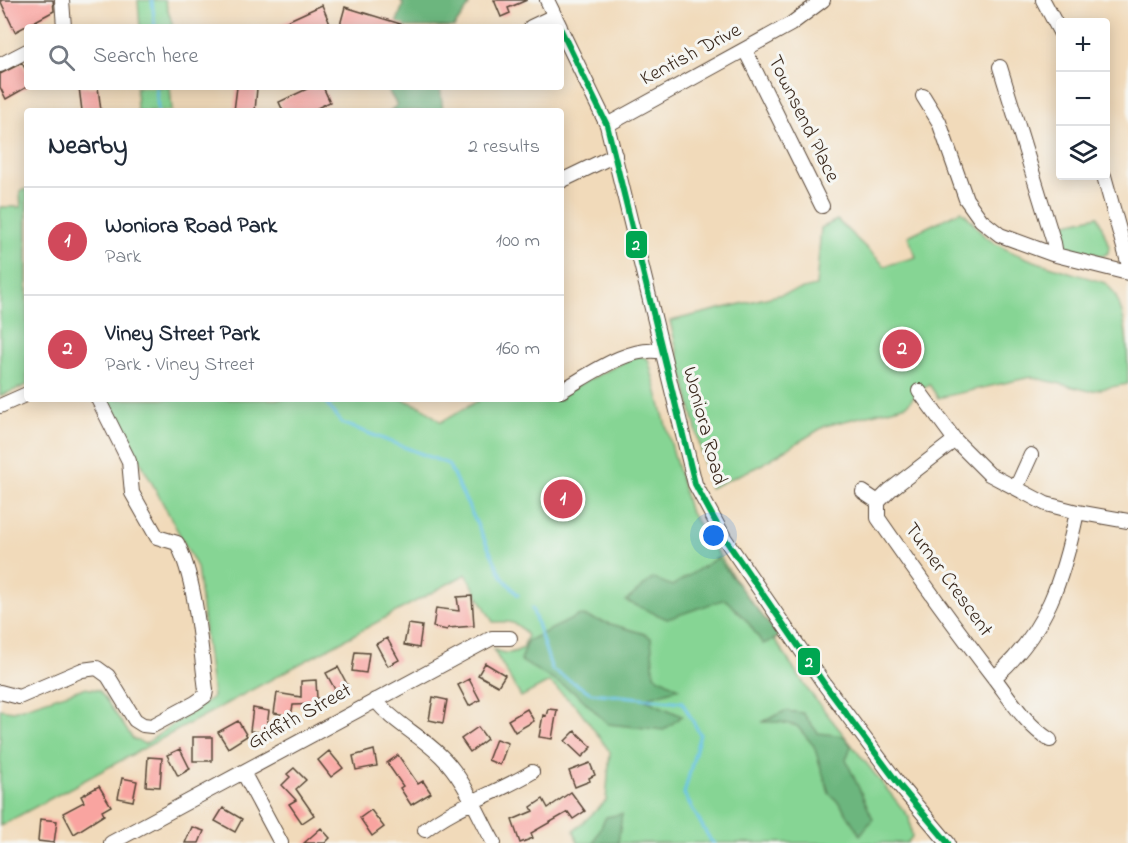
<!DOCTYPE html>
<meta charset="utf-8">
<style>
body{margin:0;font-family:"Indie Flower",sans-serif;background:#f2f2f3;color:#1f2937}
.controls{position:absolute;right:18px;top:18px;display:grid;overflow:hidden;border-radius:6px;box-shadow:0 3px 15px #0003}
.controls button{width:54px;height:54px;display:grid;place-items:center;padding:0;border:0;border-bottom:2px solid #e0e1e3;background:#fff;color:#1f2937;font:30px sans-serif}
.you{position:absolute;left:714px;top:536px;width:21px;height:21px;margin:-15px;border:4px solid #fff;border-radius:50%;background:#1a73e8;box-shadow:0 0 0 9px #1a73e833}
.badge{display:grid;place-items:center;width:39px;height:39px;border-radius:50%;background:#d1495b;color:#fff;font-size:20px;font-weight:700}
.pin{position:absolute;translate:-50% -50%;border:3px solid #fff;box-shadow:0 2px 6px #0006}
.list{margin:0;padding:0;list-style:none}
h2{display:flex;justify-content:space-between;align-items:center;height:78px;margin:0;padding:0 24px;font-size:26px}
h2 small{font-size:20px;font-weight:400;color:#747a83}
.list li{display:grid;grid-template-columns:39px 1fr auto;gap:18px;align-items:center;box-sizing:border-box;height:108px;padding:0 24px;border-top:2px solid #e0e1e3}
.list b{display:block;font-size:22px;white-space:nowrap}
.list p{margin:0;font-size:20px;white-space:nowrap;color:#747a83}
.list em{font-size:20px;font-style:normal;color:#747a83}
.icon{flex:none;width:33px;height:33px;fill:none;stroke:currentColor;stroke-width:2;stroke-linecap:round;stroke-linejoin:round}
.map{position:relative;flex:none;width:1128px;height:843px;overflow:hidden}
.search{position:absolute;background:#fff;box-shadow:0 3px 15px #0003;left:24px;top:24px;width:540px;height:66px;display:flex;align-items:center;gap:15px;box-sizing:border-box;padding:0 21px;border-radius:6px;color:#747a83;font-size:22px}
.panel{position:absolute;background:#fff;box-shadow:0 3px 15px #0003;left:24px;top:108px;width:540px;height:294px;border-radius:6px}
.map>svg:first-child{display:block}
</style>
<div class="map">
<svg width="1128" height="843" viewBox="0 0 1128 843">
<rect width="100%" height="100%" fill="#f6f6f2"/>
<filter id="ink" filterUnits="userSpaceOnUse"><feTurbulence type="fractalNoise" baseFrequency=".0167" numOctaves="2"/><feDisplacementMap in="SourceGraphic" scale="12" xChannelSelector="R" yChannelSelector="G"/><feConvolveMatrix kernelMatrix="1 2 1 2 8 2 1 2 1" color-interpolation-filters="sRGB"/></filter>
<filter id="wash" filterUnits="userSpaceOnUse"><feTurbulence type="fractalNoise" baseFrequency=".008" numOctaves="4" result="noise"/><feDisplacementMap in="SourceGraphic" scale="24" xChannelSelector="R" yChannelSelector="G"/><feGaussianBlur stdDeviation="1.35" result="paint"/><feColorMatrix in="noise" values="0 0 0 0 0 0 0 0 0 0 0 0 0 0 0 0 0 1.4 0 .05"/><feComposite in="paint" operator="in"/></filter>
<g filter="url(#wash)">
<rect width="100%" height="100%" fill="#f1daba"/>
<path fill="#86d594" stroke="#608059" stroke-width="1.5" d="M 138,0 L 165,0 L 173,27 L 140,27 Z
M 136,87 L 170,87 L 172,111 L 137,111 Z
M 27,189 L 27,385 L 0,396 L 0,207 L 21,207 L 20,191 Z
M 961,211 C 972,218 977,231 987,238 C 1018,260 1068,271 1105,283 C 1128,301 1128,352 1128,384 L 1090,391 L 1031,377 L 938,398 L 929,384 L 919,391 L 907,405 L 825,426 L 759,466 L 710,488 L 670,321 L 816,286 L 821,228 L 837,220 L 885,266 L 916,257 L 908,236 Z
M 1098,216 L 1109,246 L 1108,253 L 1103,256 L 1058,245 L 1054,226 Z
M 638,355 L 648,359 L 689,510 L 808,690 L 909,817 L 912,837 L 907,843 L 578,843 L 574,831 L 606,801 L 610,752 L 579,709 L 549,682 L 521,697 L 493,649 C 505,655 512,654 523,648 L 527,636 C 518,621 509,621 493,622 L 466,574 L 0,826 L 0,709 L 13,711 L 84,688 L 99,690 L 133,739 L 145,744 L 213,697 L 197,567 L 107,399 L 338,399 L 340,401 L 402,399 L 422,407 L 441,422 L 481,399 L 533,399 L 538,402 L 561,399 L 561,394 Z"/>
<path fill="#6cb67e" stroke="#54704e" stroke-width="1.5" d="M 401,0 L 466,0 L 469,6 L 454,27 L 395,27 L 403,5 Z
M 386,87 L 440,87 L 443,111 L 390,111 L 397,105 Z
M 717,558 L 779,637 L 763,644 L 747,621 L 725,599 L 667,619 L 626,601 L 653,578 L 672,586 Z
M 580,615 L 645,634 L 651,638 L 654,675 L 679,688 L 644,699 L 682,716 L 664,730 L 608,724 L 577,694 L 521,661 L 527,641 Z
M 785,711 L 803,713 L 818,733 L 844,736 L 851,746 L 846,760 L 873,819 L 860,835 L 841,805 L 829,793 L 814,746 L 797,726 L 780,722 L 762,722 Z
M 622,814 L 618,843 L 593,843 L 606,817 Z"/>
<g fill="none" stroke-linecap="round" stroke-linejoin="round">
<path stroke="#6ac4e7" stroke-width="3" d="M 152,0 L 155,27
M 156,87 L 158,111
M 323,399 L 342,423 L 448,464 L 503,578 L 518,595
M 532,608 L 552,670 L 591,693 L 682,702 L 700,734 L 684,794 L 711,841 L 714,843"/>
</g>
<g id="blocks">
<path fill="#f9a4a0" d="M 0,0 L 53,0 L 54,11 L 15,32 Z
M 494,0 L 527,0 L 508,8 L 510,13 L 501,17 Z
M 322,5 L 330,24 L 323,27 L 274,27 Z
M 345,7 L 404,25 L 404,27 L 340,25 Z
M 22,63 L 27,72 L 27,87 L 6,99 L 0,87 L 0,74 Z
M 79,87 L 98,87 L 101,111 L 82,111 Z
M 237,87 L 257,88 L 255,111 L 234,111 Z
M 311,87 L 323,87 L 330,102 L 311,111 L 283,111 L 279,102 Z
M 472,596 L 474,626 L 448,628 L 447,630 L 433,627 L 436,608 L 459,611 L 457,597 Z
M 408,624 L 422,626 L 419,648 L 404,645 Z
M 387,638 L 399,660 L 388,666 L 376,644 Z
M 355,652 L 369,653 L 366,673 L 352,671 Z
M 485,663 L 505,675 L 498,686 L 478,675 Z
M 338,667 L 349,688 L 338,695 L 326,673 Z
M 469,679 L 480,700 L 469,706 L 458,685 Z
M 316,680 L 317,699 L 320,699 L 319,704 L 293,705 L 291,716 L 274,713 L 277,693 L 301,697 L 301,681 Z
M 433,697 L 447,700 L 443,723 L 429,720 Z
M 253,708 L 269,711 L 266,733 L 250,731 Z
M 527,709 L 534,721 L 515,732 L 508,720 Z
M 548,709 L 557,710 L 552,739 L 539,737 L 543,715 L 546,716 Z
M 238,721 L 247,736 L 228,748 L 218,732 Z
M 478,727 L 487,739 L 470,752 L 461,739 Z
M 575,731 L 592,747 L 582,757 L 565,741 Z
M 193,737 L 212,737 L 212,761 L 193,761 Z
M 496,739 L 508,743 L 500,765 L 488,760 Z
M 180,749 L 190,769 L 178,776 L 167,755 Z
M 374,750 L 377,766 L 356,770 L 353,756 Z
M 329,751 L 343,768 L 331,777 L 318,760 Z
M 398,755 L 418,784 L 423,781 L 431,793 L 411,805 L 400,788 L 403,786 L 387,763 Z
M 148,757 L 162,758 L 160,787 L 146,786 Z
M 590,763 L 595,775 L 589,778 L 590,781 L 575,787 L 569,771 Z
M 294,768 L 306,780 L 296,789 L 314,815 L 302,823 L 289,804 L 296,800 L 282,785 L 290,777 L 287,774 Z
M 122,778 L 137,781 L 133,801 L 118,798 Z
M 99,786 L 111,806 L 102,811 L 104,815 L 74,834 L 63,813 L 84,802 L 81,796 Z
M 571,792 L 585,811 L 573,819 L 568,812 L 531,833 L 533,838 L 520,843 L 512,820 L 533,811 L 531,807 L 543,799 L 548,808 Z
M 223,808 L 242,819 L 235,832 L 215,821 Z
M 371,810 L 384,827 L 372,836 L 360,818 Z
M 40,819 L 57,821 L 54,843 L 38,841 Z
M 192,827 L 204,831 L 199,843 L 185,843 Z
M 321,828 L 330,838 L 325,843 L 304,843 Z"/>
</g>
</g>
<g filter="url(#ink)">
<use href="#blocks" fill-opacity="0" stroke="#564435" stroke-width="1.5"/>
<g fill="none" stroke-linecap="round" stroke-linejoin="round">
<defs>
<path id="minor" d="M 62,0 L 64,27
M 547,0 L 560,27
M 1043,0 L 1060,32
M 531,27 L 554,16
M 561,30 L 607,125 L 695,484 L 725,539 L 825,685 L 900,786 L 948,843
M 745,50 L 822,206
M 0,65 L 27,51
M 1000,67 L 1054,243 L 1056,255
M 923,96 L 939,122 L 966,199 L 981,220 L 1000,235 L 1052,254 L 1128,273
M 607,125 L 791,24 L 823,0
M 1104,176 L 1128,262
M 561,181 L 615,155
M 561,391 C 588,376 630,344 662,352
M 919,391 L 955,440 L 989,474 L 1046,504 L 1077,512 L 1128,521
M 0,406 L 27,394
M 955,440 L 890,490 L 878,502 L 878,518 C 916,573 954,626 995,679 C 1011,700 1027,726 1050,740
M 1016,488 L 1031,455
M 863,492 L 878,502
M 994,678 C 1047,631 1063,579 1077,512
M 0,692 L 19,697 L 82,670 L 97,668 L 108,676 L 135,720 L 143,725 L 152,726 L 195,703 L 205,696 L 206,690 C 200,646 197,582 177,543 L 157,537 L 132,493 L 129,461 L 98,399
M 375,700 C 394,723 420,735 441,756 C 465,779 478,815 494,843
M 243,772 L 281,843
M 425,830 C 456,805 498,793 532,772
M 111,843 L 492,638 L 510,638"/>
</defs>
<use href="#minor" stroke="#564435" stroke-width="16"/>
<use href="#minor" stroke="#fff" stroke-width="14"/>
<defs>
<path id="bus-1" d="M 561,30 L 607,125 L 695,484 L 725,539 L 825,685 L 900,786 L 948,843"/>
</defs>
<use href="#bus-1" stroke="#f6f6f2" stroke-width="10"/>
<use href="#bus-1" stroke="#00a651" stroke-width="6"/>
</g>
</g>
<g text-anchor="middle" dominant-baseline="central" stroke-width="6" stroke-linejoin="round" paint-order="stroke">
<g font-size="21" fill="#3b2a1e" stroke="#f6f6f2">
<text transform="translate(691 55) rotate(-28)">Kentish Drive</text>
<text transform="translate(803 119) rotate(64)">Townsend Place</text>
<text transform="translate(704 426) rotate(75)">Woniora Road</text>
<text transform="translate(948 580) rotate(54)">Turner Crescent</text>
<text transform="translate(300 717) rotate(-29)">Griffith Street</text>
</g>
</g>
<g stroke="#f6f6f2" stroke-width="2">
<rect x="625" y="230" width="23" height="29" rx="6" fill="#00a651"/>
<rect x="797" y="647" width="24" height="29" rx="6" fill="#00a651"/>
</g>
<g font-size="16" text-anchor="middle" font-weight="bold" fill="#fff">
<text x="636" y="250">2</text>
<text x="809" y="667">2</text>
</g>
</svg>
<div class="controls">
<button>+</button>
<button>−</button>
<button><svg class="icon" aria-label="layers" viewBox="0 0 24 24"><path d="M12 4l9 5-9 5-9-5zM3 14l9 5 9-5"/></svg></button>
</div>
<div class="you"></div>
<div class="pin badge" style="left:563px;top:499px">1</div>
<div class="pin badge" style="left:902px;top:349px">2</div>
<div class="search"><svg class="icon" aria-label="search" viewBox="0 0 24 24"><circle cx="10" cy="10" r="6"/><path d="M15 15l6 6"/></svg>Search here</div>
<section class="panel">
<h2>Nearby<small>2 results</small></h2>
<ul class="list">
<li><span class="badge">1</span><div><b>Woniora Road Park</b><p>Park</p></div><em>100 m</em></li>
<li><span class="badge">2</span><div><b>Viney Street Park</b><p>Park · Viney Street</p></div><em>160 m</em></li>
</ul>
</section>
</div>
